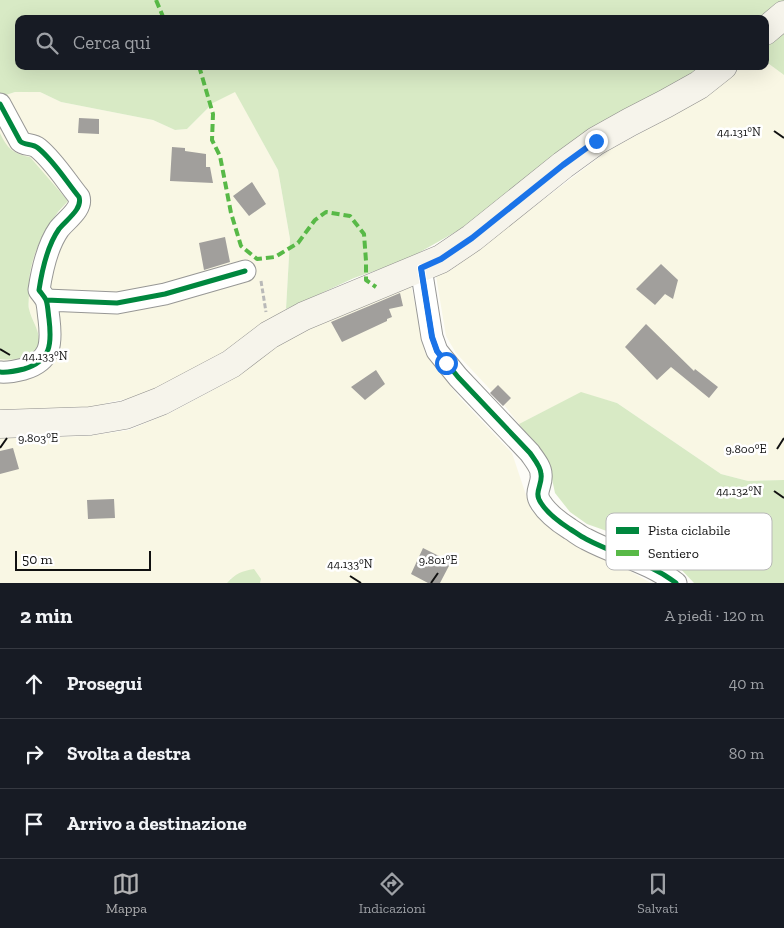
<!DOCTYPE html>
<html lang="it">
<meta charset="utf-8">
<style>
body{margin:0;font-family:"Zilla Slab",serif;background:#20242c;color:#f1f3f6}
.scale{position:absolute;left:15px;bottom:12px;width:136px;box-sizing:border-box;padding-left:5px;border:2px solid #111;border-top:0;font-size:14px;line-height:18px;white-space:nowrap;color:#111;-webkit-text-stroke:4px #fff;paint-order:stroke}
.stop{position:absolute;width:15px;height:15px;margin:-11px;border:4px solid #1a73e8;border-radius:50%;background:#fff}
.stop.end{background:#1a73e8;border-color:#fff;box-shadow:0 1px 5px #0008}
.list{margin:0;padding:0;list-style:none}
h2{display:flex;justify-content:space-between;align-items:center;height:65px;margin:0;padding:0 20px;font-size:21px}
h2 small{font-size:16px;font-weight:400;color:#9ea1a6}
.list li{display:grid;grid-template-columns:32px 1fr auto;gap:15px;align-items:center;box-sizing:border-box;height:70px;padding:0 20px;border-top:1px solid #363941}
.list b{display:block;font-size:19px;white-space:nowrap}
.list em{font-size:16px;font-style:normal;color:#9ea1a6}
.icon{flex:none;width:28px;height:28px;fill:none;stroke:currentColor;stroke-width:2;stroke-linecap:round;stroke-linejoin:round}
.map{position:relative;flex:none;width:784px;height:583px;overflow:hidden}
.search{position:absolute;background:#171b24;box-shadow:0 5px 20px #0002;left:15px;right:15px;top:15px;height:55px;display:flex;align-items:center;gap:12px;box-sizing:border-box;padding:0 18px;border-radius:10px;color:#9ea1a6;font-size:19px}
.sheet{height:275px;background:#171b24}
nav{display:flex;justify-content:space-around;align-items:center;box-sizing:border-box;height:70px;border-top:1px solid #363941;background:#171b24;font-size:14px;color:#9ea1a6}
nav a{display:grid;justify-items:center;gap:2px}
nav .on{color:#b2b2b3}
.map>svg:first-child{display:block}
</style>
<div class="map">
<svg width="784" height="583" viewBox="0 0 784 583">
<rect width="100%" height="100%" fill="#fdfcf7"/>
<path fill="#f9f7e4" d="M 765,61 L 784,75 L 784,480 L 748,481 L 721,474 L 617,403 L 581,393 L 519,424 L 501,401 L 456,353 L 446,336 L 436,276 L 451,270 L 606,152 L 706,97 L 742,66 L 765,66 Z
M 235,91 L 278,170 L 290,239 L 286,309 L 220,354 L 159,389 L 131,398 L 110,402 L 80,412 L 0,415 L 0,359 L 4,360 L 39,335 L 29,310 L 28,284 L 31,266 L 35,250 L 43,235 L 59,212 L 68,201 L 19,155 L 11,150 L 5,144 L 0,133 L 0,97 L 15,92 L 40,92 L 61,102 L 153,120 L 175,130 L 187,129 L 213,103 Z
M 411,285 L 425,353 L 459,397 L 512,453 L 531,510 L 552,527 L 651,583 L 260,583 L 261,579 L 231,578 L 227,583 L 0,583 L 0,438 L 88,436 L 129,430 L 172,412 L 230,381 L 278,346 L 314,325 Z"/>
<path fill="#d8eac5" d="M 0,0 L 784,0 L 784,2 L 763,19 L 19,19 L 19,66 L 705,66 L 466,226 L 406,260 L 354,278 L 313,297 L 286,309 L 290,239 L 278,170 L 235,92 L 213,103 L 187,129 L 175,130 L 153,120 L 61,102 L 40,92 L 15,92 L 0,97 Z
M 784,30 L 784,75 L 765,61 L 765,46 Z
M 0,133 C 7,148 13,154 30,157 L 68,201 C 65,205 61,208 58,212 C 40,236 27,264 29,294 C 29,299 28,305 29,309 C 32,322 42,333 38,346 C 34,358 11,361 0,359 Z
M 581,392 L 617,403 L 721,474 L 748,481 L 784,480 L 784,583 L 694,583 L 676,564 L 659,553 L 618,535 L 587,524 L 570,512 L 555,493 L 549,465 L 519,424 Z
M 254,569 L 261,579 L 260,583 L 227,583 C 236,573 242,571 254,569 Z"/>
<path fill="#a19f9c" d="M 79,118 L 99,119 L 99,134 L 78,133 Z
M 172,147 L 185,148 L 185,151 L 206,154 L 206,167 L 210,167 L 213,183 L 170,181 Z
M 252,182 L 266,204 L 249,216 L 233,196 Z
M 225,237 L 230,262 L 204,270 L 199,243 Z
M 661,264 L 678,280 L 673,299 L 665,294 L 655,305 L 636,289 Z
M 400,293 L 403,306 L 389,309 L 392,317 L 387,319 L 387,321 L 342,342 L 331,322 Z
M 646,324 L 694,371 L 695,369 L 718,387 L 709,398 L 671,367 L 657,380 L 625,347 Z
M 376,370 L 385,384 L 365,400 L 351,387 Z
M 498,385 L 511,398 L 503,406 L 490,393 Z
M 13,448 L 19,469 L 0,474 L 0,451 Z
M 114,499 L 115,518 L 88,519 L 87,500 Z
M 423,548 L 451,562 L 440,583 L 428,583 L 411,574 Z"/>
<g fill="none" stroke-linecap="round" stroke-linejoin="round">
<defs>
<path id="street" d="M 0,104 L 20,141 C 25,146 32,143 38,148 C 54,161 66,181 79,197 C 83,209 66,220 59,229 C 47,246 42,270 39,290 C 41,293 44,296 46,300 C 48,305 48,313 49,319 C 52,344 51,361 24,369 C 16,371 8,373 0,372
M 421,268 L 432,337 L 437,351 L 458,377 L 530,453 C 534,459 541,467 541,474 C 543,485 533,492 541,503 C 548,514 559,522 570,529 C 575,532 580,536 586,539 C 616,555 649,562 676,583
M 46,300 L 117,303 L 165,294 L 245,271"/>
<path id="secondary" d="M 765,31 L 784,15
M 0,424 L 90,421 L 125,415 L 161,401 L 231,364 L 269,335 L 304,316 L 441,259 L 472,238 L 563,165 L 596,141 L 630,122 L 665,104 L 699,85 L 723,66"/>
</defs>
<use href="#street" stroke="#979795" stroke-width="23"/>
<use href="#secondary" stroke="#8e8d8b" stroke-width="29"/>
<path stroke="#b9b9b8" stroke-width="3" stroke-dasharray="5 2.5" stroke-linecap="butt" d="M 261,281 L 266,312"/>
<use href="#street" stroke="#fffffe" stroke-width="21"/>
<use href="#secondary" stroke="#f6f4eb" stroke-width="28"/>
<path stroke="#58b947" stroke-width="4" stroke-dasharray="8 4" stroke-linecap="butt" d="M 156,0 L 164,19
M 199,66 L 213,114 L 212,140 L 220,156 L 231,213 L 241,246 L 257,259 L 275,257 L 298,243 L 315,220 L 326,212 L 350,216 L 364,234 L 366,261 L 366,280 L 376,287"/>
<defs>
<path id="cycleway" d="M 0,104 L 20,141 C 25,146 32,143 38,148 C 54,161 66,181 79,197 C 83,209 66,220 59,229 C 47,246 42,270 39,290 C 41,293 44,296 46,300 C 48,305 48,313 49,319 C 52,344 51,361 24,369 C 16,371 8,373 0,372
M 421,268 L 432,337 L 437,351 L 458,377 L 530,453 C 534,459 541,467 541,474 C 543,485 533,492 541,503 C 548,514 559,522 570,529 C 575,532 580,536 586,539 C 616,555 649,562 676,583
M 46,300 L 117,303 L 165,294 L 245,271"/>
</defs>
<use href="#cycleway" stroke="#fff" stroke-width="8"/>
<use href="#cycleway" stroke="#00873e" stroke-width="5"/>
</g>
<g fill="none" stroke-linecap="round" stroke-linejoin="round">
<path stroke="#1a73e8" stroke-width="6" d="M 446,363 L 437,351 L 432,337 L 421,268 L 441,259 L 472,238 L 563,165 L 596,141"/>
</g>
<path fill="none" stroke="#111" stroke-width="2" d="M 774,131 L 784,138M 0,349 L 10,355M 0,448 L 7,438M 777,449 L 784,438M 774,491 L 784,498M 350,576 L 361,583M 431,583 L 438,573"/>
<rect x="606" y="513" width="166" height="57" rx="8" fill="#fff" stroke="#b8b8b8" stroke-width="1"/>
<rect x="616" y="527" width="23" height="7" fill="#00873e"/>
<rect x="616" y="550" width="23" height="6" fill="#58b947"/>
<g font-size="14" fill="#111">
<text x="648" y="535">Pista ciclabile</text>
<text x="648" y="558">Sentiero</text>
</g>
<g font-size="12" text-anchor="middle" fill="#111" stroke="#fff" stroke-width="5" stroke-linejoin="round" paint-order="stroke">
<text x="739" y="136">44.131°N</text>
<text x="45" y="360">44.133°N</text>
<text x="38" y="442">9.803°E</text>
<text x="746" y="453">9.800°E</text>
<text x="739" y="495">44.132°N</text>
<text x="438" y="564">9.801°E</text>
<text x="350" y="568">44.133°N</text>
</g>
</svg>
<div class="scale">50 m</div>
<div class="stop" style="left:446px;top:363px"></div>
<div class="stop end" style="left:596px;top:141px"></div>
<div class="search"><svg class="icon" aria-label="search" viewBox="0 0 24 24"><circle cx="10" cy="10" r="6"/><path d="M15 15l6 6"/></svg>Cerca qui</div>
</div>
<section class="sheet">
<h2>2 min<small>A piedi · 120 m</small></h2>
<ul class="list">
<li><svg class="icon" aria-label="ahead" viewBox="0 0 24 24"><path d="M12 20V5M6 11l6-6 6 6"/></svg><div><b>Prosegui</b></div><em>40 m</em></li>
<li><svg class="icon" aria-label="right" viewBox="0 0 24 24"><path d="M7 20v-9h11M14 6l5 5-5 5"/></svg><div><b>Svolta a destra</b></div><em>80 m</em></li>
<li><svg class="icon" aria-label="arrive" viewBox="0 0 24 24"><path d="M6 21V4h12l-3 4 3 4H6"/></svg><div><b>Arrivo a destinazione</b></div></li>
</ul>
</section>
<nav>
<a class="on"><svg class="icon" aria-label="map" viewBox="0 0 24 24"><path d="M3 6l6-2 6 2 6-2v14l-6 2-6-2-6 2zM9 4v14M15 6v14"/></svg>Mappa</a>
<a><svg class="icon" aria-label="directions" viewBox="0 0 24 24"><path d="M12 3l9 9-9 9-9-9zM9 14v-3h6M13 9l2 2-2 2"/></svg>Indicazioni</a>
<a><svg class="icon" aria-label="saved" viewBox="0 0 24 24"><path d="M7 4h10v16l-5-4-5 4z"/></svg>Salvati</a>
</nav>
